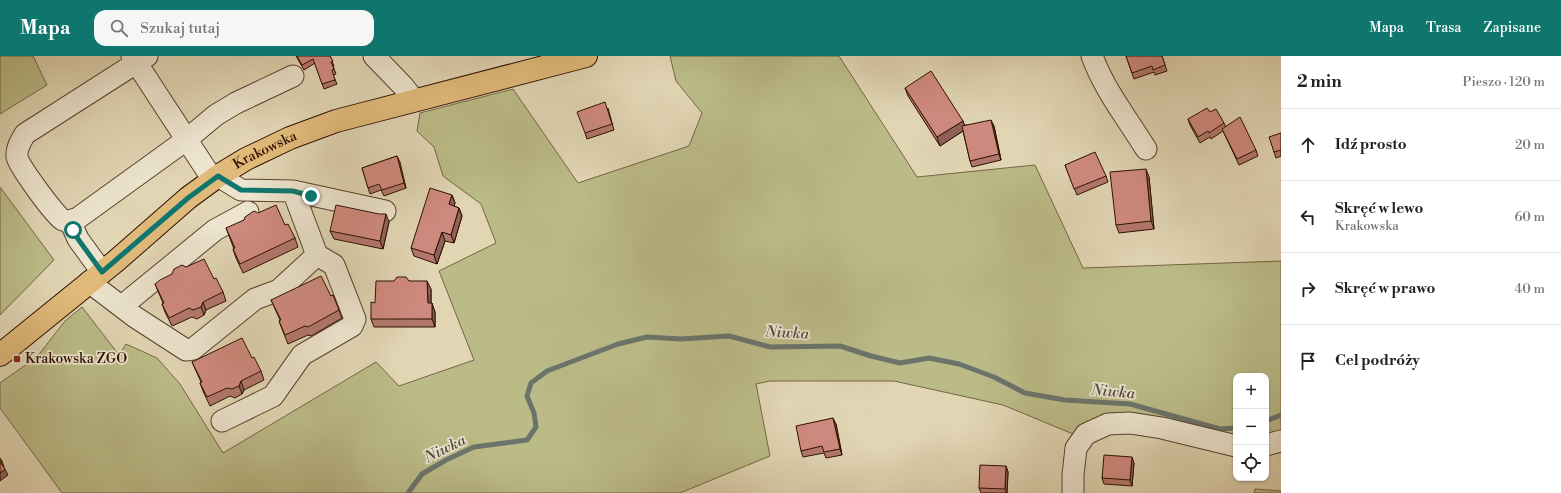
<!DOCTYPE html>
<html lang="pl">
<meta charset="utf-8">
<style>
body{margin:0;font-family:"Libre Bodoni",serif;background:#f6f6f6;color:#222}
.controls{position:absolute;right:12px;bottom:12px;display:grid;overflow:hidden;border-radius:8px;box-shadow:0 1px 3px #0004}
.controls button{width:36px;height:36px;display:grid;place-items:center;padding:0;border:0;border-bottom:1px solid #e0e0e0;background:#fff;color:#222;font:20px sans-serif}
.stop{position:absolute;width:12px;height:12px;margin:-9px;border:3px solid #0f766e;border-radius:50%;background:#fff}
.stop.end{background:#0f766e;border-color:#fff;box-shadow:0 1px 4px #0008}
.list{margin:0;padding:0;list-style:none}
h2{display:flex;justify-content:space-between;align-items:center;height:52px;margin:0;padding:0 16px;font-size:17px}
h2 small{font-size:13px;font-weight:400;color:#767676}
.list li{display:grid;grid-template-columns:26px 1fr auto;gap:12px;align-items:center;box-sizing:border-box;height:72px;padding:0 16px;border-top:1px solid #e0e0e0}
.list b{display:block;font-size:15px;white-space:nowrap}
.list p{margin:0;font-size:13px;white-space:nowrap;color:#767676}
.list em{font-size:13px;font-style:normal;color:#767676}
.icon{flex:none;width:22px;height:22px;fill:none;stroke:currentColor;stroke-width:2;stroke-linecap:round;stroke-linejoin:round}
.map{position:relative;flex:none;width:1281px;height:437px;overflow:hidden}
header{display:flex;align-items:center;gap:24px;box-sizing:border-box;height:56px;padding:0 20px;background:#0f766e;color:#fff}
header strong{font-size:19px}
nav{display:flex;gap:22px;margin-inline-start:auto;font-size:14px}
.search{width:280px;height:36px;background:#f6f6f6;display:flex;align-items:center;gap:10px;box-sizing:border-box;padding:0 14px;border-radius:12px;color:#767676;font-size:15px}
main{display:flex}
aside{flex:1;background:#fff}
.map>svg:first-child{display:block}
</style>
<header>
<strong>Mapa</strong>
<div class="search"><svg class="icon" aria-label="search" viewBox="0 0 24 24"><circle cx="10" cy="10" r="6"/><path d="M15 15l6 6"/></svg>Szukaj tutaj</div>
<nav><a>Mapa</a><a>Trasa</a><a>Zapisane</a></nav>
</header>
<main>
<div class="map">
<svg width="1281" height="437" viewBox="0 0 1281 437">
<rect width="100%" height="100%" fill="#e1d5b3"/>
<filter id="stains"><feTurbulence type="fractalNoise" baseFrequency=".005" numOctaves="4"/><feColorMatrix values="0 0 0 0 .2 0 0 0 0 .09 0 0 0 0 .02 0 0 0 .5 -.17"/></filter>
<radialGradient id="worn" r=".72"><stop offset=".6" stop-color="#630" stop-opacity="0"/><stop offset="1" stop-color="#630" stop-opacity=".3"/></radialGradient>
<path fill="#bbbb87" stroke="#746544" d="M 0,0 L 33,0 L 47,29 L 0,58 Z
M 670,0 L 839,0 L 917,121 L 1035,109 L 1083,212 L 1281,205 L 1281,377 L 1266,384 L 1266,320 L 1236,320 L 1236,386 L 1085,371 L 1073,378 L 1003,349 L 894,325 L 770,325 L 756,328 L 770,400 L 680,437 L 62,437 L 0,352 L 0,327 L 37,301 L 65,265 L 82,251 L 119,299 L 126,288 L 157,302 L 180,328 L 223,397 L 376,306 L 399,330 L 474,304 L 439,215 L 496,187 L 481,148 L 443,120 L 434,91 L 417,75 L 420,57 L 513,33 L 578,127 L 689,90 L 702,57 L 676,25 Z
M 0,131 L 54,204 L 0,259 Z
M 1255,433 L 1281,435 L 1281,437 L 1254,437 Z"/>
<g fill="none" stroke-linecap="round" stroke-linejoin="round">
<path stroke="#6b746b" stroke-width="5" d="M 1266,365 L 1281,359
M 408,437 L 422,418 L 446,404 L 474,391 L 527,384 L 536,371 L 534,357 L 527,340 L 531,327 L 547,315 L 618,288 L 647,281 L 681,283 L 729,280 L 770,291 L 840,290 L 871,300 L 900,307 L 929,302 L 959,308 L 994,321 L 1025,337 L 1065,344 L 1130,348 L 1220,373 L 1236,372"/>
<defs>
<path id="minor" d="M 132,0 L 213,124
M 147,0 L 25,78 C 21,85 16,92 17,101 C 19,110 55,160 63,164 C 69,166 73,164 78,162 L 186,84 L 216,59 L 236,47 L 293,20
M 374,0 L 403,30 L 414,44
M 1092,0 C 1105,35 1127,62 1146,93
M 218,120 L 241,134 L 293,135 L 385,155
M 70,165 L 78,183 L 102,216
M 89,226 L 135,261 L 186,294 L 193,293 L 255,243 L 279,234 L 317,199
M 122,250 L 215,174 L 248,156
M 222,365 L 273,340 L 302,299 L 352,270 L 355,263 L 334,209 L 317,199 L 293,135
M 1266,389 L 1281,385
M 1073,437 L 1073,419 L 1076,392 L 1086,378 L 1108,368 L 1130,367 L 1162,372 L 1236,390"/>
<g id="major">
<path id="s1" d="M 0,299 L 116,205 L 188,142 L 218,120 L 246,103 L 290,82 L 336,65 L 586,0"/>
</g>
</defs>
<use href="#minor" stroke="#59402d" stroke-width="23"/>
<use href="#major" stroke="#2c0f00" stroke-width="24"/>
<use href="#minor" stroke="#ece4ce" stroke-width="21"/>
<use href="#major" stroke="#e0ba7a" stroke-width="22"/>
</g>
<path fill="#b2776d" stroke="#2c0f00" d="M 296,0 L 330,0 L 334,10 L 333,10 L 336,18 L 333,19 L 337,28 L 324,33 L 315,7 L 304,14 Z
M 1126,0 L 1162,0 L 1167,15 L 1155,19 L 1154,16 L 1134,23 Z
M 905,32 L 963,65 L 964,69 L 994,70 L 1001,104 L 972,111 L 970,105 L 963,75 L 940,90 L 908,40 Z
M 608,52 L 614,74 L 587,83 L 585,77 Z
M 1210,56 L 1224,67 L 1226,71 L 1256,94 L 1258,100 L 1239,109 L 1223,75 L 1211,83 L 1210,81 L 1200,87 L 1190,69 L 1188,63 Z
M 1281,77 L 1281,100 L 1276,102 L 1274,96 Z
M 397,100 L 406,132 L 384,140 L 381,134 L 370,138 L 362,112 Z
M 1065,109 L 1106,120 L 1108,126 L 1077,139 Z
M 1149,121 L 1154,173 L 1119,177 L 1116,169 Z
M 452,139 L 455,147 L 454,150 L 459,152 L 462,160 L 454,187 L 445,185 L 437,208 L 414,200 L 411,192 Z
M 389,166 L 383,193 L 334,183 L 330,175 Z
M 285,169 L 295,182 L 298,191 L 243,217 L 236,202 L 233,193 L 234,193 L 226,172 Z
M 214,223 L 223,236 L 226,245 L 206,254 L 204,259 L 197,263 L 192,261 L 172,270 L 165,256 L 162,248 L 163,247 L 155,228 Z
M 409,225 L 431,233 L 431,247 L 435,256 L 435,271 L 374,271 L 371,263 L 375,247 Z
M 333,239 L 342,262 L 311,280 L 308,279 L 288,288 L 282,273 L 279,265 L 280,264 L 271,244 L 331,240 Z
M 252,302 L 261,315 L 264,324 L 244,334 L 242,338 L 235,342 L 230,340 L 210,350 L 203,335 L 200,327 L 201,326 L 192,306 Z
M 836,368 L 842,399 L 826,402 L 824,397 L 803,401 L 801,395 Z
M 1134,407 L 1132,430 L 1104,428 L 1102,422 Z
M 1006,410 L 1008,416 L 1007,437 L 981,437 L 979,432 Z"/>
<path fill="#916159" stroke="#2c0f00" d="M 991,64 L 994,70 L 1001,104 L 999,98 Z
M 963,65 L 966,73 L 940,90 L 937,81 Z
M 397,100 L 400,106 L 406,132 L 404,127 Z
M 1146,113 L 1149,121 L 1154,173 L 1151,165 Z
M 452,139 L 455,147 L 452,157 L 449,148 Z
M 459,152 L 462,160 L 454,187 L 451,179 Z
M 386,158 L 389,166 L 383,193 L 380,185 Z
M 442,176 L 445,185 L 437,208 L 434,199 Z
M 427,225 L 431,233 L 431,255 L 428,247 Z
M 203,246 L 206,254 L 204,259 L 201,251 Z
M 432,247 L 435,256 L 435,271 L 432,263 Z
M 241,325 L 244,334 L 242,338 L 239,330 Z
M 833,362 L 836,368 L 842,399 L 840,393 Z
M 1132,401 L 1134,407 L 1132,430 L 1130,424 Z
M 2,405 L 4,411 L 2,412 L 0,406 Z
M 1006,410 L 1008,416 L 1007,437 L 1006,437 L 1005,433 Z
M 5,413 L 8,419 L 0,425 L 0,417 Z"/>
<path fill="#cf8a7f" stroke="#2c0f00" d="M 297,0 L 330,0 L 333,5 L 331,6 L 334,13 L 332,14 L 335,24 L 322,28 L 313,3 L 302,9 Z
M 1126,0 L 1162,0 L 1165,9 L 1153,14 L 1152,10 L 1132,17 Z
M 931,15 L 963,65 L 937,81 L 905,32 Z
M 605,46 L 612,68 L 585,77 L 577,56 Z
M 1207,52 L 1210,56 L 1216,53 L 1224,67 L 1209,77 L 1208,75 L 1198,81 L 1188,63 Z
M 1240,61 L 1256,94 L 1237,103 L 1222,73 Z
M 991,64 L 999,98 L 970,105 L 962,70 Z
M 1281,77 L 1281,94 L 1274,96 L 1269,81 Z
M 1095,96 L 1106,120 L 1074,133 L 1065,109 Z
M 397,100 L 404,127 L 382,134 L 379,128 L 368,132 L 362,112 Z
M 1146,113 L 1151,165 L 1116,169 L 1110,116 Z
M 430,132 L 452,139 L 449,148 L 459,152 L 451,179 L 442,176 L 434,199 L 411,192 Z
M 276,149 L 285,169 L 288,168 L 295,182 L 240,208 L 233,193 L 235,192 L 226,172 L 244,164 L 245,161 L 254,155 L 258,157 Z
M 336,149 L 379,158 L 386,158 L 380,185 L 330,175 Z
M 204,203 L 214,223 L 216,222 L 223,236 L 203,246 L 201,251 L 193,254 L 189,252 L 169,262 L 162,248 L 164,247 L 155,228 L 160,224 L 172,218 L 174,213 L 182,209 L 186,211 Z
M 321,220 L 331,240 L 333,239 L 339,254 L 308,271 L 305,270 L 285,279 L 279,265 L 281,264 L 271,244 Z
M 397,221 L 406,221 L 409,225 L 427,225 L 428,247 L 432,247 L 432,263 L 371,263 L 371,246 L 375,247 L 376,225 L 394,225 Z
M 242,282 L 252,302 L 254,301 L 261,315 L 241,325 L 239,330 L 232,333 L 227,332 L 207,341 L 200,327 L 202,326 L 192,306 Z
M 833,362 L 840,393 L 824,396 L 822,390 L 801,395 L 796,370 Z
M 1104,399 L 1132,401 L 1130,424 L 1102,422 Z
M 0,402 L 2,405 L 0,406 L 5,413 L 0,417 Z
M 980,409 L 1006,410 L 1005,433 L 979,432 Z"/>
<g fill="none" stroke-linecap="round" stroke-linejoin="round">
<path stroke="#0f766e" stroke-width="5" d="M 73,174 L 78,183 L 102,216 L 188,142 L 218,120 L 241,134 L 293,135 L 311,140"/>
</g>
<rect fill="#8f2418" stroke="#ece4ce" stroke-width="1.5" x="13" y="299" width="8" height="8" rx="2"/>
<g text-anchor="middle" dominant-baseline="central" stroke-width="3.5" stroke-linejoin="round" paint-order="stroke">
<g font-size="14" fill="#2c0f00" stroke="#ece4ce">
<text stroke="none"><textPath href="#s1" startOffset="336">Krakowska</textPath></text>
</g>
<g font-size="14" fill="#2c0f00" stroke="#ece4ce" text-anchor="start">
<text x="25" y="303">Krakowska ZGO</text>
</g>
<g font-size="15" font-style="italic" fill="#514a3f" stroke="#ece4ce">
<text transform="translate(787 277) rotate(3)">Niwka</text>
<text transform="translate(1113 336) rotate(5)">Niwka</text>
<text transform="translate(445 393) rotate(-26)">Niwka</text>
</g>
</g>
<rect width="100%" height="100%" filter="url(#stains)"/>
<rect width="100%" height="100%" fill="url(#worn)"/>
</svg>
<div class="controls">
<button>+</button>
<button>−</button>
<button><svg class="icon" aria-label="locate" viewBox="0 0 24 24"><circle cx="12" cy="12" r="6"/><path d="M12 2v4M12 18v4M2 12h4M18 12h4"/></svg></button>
</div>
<div class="stop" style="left:73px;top:174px"></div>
<div class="stop end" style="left:311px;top:140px"></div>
</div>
<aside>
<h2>2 min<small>Pieszo · 120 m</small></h2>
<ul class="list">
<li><svg class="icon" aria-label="ahead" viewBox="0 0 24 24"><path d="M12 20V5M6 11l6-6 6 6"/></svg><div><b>Idź prosto</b></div><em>20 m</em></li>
<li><svg class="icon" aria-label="left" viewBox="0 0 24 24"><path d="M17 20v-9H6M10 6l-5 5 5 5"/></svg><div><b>Skręć w lewo</b><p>Krakowska</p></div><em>60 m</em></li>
<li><svg class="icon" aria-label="right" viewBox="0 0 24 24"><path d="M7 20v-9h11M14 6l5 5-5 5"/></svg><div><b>Skręć w prawo</b></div><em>40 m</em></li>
<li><svg class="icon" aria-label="arrive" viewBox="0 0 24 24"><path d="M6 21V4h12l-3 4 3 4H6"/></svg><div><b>Cel podróży</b></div></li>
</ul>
</aside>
</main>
